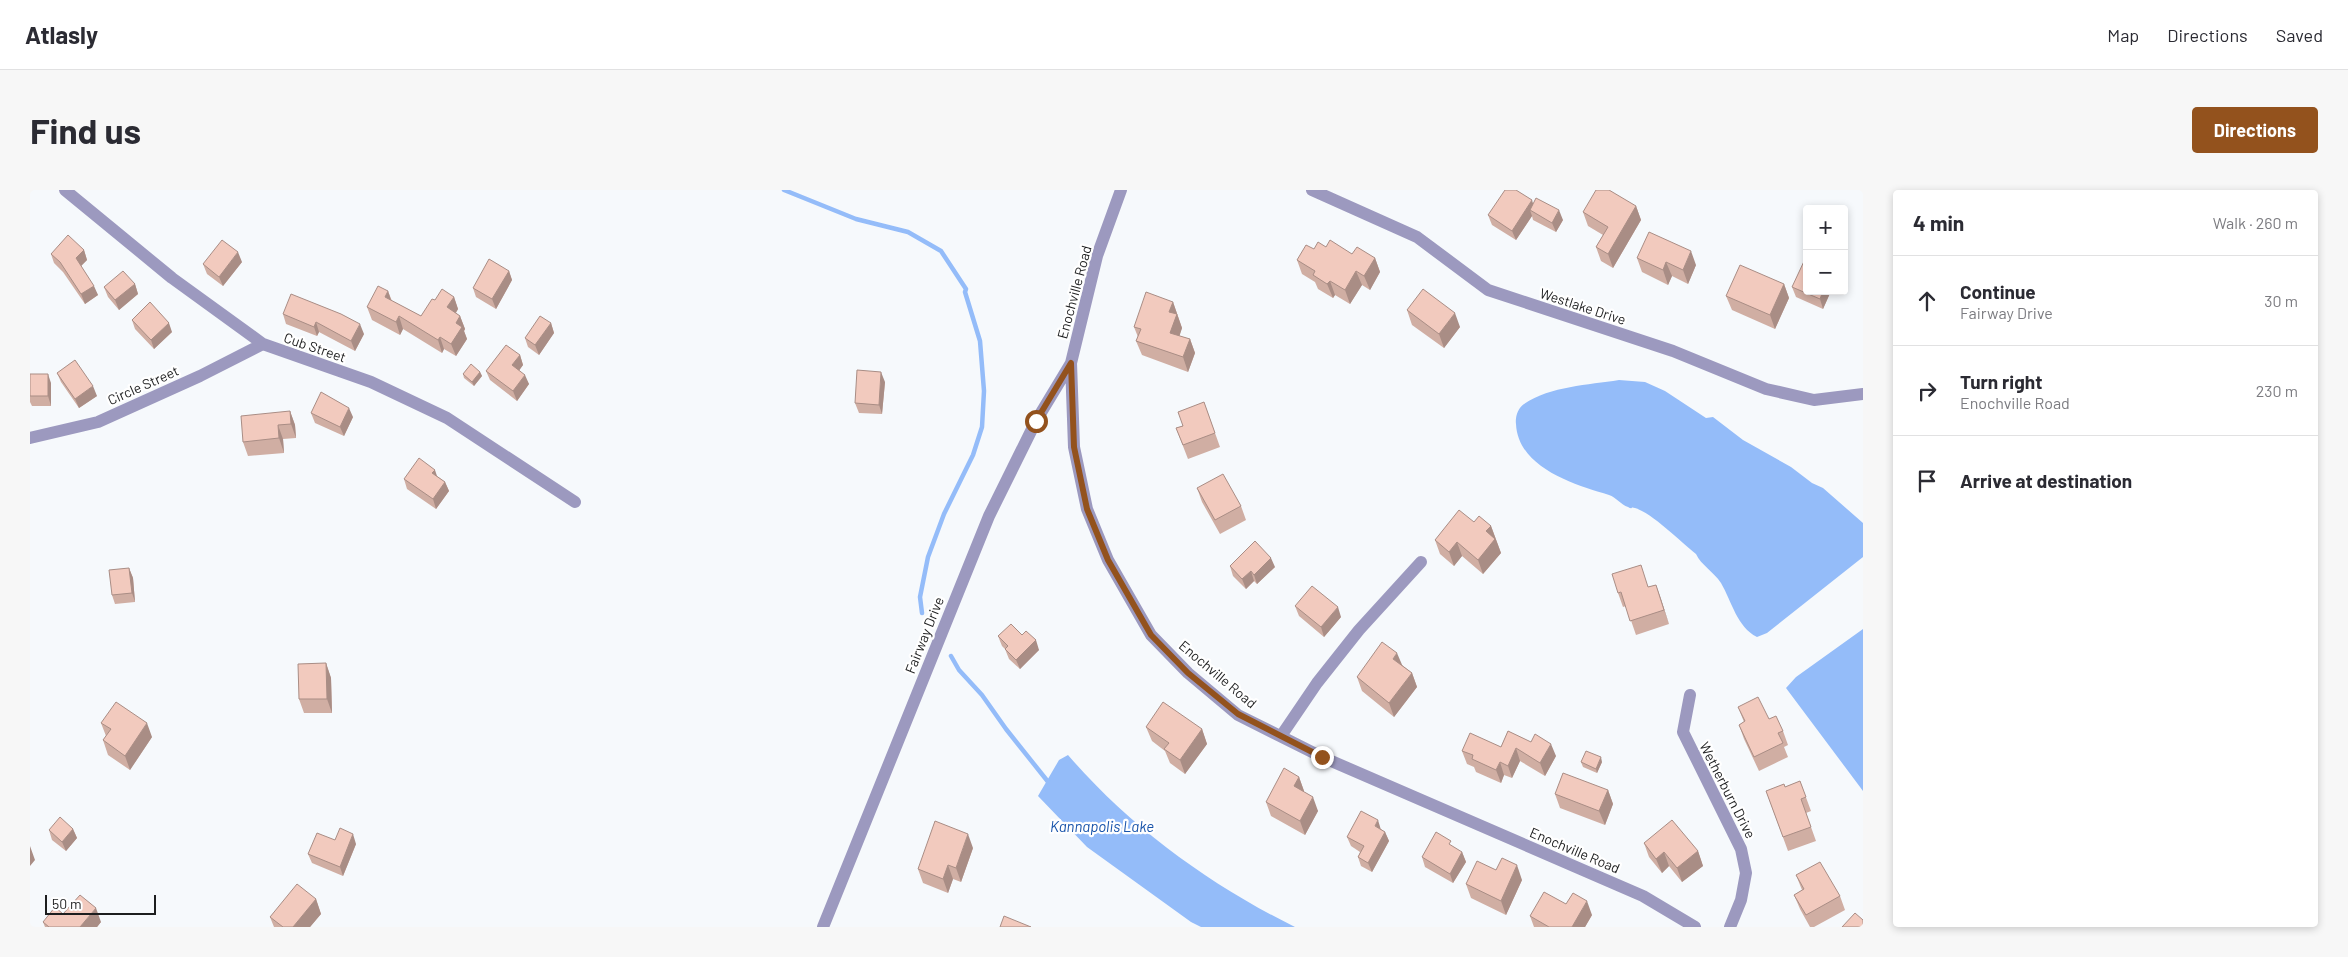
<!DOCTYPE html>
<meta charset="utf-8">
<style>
body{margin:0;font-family:Barlow,sans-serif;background:#f7f7f7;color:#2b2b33}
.controls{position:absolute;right:15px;top:15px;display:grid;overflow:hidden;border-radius:5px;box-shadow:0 2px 8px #0003}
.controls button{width:45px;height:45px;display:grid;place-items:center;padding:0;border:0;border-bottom:1px solid #e1e1e2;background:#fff;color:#2b2b33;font:25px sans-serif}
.scale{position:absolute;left:15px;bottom:12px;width:111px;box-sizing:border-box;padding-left:5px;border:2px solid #1d1e1f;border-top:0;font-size:14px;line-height:18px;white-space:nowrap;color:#1d1e1f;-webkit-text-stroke:4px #fff;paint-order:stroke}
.stop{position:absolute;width:15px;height:15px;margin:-11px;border:4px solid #93521d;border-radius:50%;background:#fff}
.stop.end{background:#93521d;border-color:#fff;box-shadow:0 1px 5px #0008}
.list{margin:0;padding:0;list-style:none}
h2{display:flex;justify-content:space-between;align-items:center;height:65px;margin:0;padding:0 20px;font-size:21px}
h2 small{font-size:16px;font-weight:400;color:#7c7c81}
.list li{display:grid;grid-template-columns:32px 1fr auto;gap:15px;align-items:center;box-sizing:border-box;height:90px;padding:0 20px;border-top:1px solid #e1e1e2}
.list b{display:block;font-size:19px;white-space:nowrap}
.list p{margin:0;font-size:16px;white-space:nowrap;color:#7c7c81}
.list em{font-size:16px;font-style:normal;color:#7c7c81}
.icon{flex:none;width:28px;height:28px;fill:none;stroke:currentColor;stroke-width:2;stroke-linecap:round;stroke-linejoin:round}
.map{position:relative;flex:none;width:1833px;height:737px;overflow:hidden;border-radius:5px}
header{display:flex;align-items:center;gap:30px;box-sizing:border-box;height:70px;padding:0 25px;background:#fff;border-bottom:1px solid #e1e1e2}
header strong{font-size:24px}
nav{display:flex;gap:28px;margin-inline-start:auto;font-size:18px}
.intro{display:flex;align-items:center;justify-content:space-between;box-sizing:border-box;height:120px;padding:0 30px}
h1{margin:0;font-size:35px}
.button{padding:12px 22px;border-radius:5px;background:#93521d;color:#fff;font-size:18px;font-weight:700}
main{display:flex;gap:30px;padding:0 30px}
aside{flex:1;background:#fff;border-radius:5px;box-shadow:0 2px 8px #0003}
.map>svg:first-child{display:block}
</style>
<header>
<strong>Atlasly</strong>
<nav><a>Map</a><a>Directions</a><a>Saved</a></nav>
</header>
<div class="intro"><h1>Find us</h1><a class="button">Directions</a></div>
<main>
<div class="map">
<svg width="1833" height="737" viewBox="0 0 1833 737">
<rect width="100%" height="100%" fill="#f6f9fc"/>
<path fill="#94bcf9" d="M 1589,190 L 1615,192 L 1635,201 L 1676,228 L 1683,227 L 1713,250 L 1761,277 L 1782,293 L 1793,298 L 1833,333 L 1833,367 L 1737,443 L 1727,447 C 1707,437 1702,412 1691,393 C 1684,382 1671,375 1666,364 C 1651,352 1622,323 1605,318 C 1600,316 1603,320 1598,317 C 1591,315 1586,307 1579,305 C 1545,295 1488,278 1486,234 C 1485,227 1488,218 1494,214 C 1521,196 1558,195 1589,190 Z
M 1833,439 L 1833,601 L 1756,498 L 1766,487 Z
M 1038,565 C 1100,637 1180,695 1265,737 L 1171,737 L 1161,732 L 1057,657 L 1008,606 L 1029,570 Z"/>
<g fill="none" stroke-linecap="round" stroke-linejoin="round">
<path stroke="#94bcf9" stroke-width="4.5" d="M 754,0 L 826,29 L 878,42 L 911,61 L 936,99 L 935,102 L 950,151 L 954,201 L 952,237 L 943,265 L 914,324 L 898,367 L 890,407 L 892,423
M 921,466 L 929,480 L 952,505 L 976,539 L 1019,593"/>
<path stroke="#9c99bf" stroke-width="12" d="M 35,0 L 142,88 L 233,154 L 341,192 L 417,228 L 545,312
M 1091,0 L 1067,66 L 1041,173 L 1044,257 L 1057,319 L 1078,370 L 1121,445 L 1158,483 L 1208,525 L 1292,567 L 1613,706 L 1665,737
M 1282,0 L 1387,47 L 1458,100 L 1643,161 L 1736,199 L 1784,210 L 1833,204
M 0,248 L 68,232 L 170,186 L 233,154
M 1660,505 L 1653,542 L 1711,659 L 1716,683 L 1711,710 L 1700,737
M 1251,546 L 1287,493 L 1329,440 L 1391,372
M 793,737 L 959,326 L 1006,231 L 1041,173"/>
</g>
<path fill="#d0aea3" d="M 1503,14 L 1533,30 L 1526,42 L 1503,30 L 1502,26 L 1486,50 L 1462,35 L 1458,25 Z
M 1606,16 L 1611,30 L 1583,78 L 1571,71 L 1566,57 L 1573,45 L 1558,36 L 1553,22 Z
M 1284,59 L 1322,64 L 1345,68 L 1350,82 L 1340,100 L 1332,95 L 1320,114 L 1305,105 L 1303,108 L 1288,99 L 1285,92 L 1272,84 L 1267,70 Z
M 54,60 L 57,70 L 51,76 L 68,105 L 55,114 L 33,82 L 24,73 L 21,64 Z
M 1607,68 L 1666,75 L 1658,94 L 1642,86 L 1638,95 L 1612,82 Z
M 212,72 L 193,96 L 177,84 L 173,74 Z
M 479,81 L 482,90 L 466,119 L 446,107 L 443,98 Z
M 105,94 L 108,104 L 89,120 L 78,107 L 74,97 Z
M 1754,94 L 1759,108 L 1745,139 L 1702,120 L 1696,106 Z
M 1762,97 L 1777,101 L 1801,101 L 1793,119 L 1766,107 Z
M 358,101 L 362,111 L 391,126 L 405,110 L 424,107 L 428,119 L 426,123 L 430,126 L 435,139 L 434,141 L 437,149 L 426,166 L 414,159 L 412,163 L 373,139 L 370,145 L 342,130 L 337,117 Z
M 1143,112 L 1152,138 L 1149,146 L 1160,149 L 1165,163 L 1158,182 L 1112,165 L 1106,151 L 1108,147 L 1104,137 Z
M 1377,120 L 1430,137 L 1414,158 L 1382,135 Z
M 253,124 L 334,144 L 325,161 L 289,142 L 287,146 L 256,134 Z
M 102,130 L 142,142 L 124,159 L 105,139 Z
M 521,133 L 524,143 L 509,165 L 498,157 L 495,148 Z
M 490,165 L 493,175 L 489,180 L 499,194 L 487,211 L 460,190 L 456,181 Z
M 450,182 L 452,186 L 444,196 L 434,188 L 433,184 Z
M 27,183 L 67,206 L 49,218 L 31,192 Z
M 0,184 L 21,193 L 21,216 L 2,216 L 0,212 Z
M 855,192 L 852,224 L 829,223 L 825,213 Z
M 1174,212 L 1190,257 L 1158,269 L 1146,238 L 1152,236 Z
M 260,221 L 265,235 L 266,248 L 253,249 L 254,263 L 218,266 L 213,252 Z
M 281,223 L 323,227 L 314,246 L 285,233 Z
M 407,286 L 415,292 L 419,301 L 406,319 L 377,299 L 374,289 Z
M 1167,298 L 1211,316 L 1216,330 L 1190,344 L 1172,312 Z
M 1444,332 L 1461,336 L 1471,363 L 1453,384 L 1432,366 L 1424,376 L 1410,364 L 1405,350 Z
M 1200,376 L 1245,377 L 1227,394 L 1224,391 L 1216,399 L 1203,386 Z
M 99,378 L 103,388 L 105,412 L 85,414 L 82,405 Z
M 1626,395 L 1639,434 L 1606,445 L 1596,416 L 1593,417 L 1588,403 L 1618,397 Z
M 1265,416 L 1311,427 L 1294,447 L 1269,426 Z
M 992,445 L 1009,460 L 990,479 L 979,469 L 975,459 L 972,456 L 968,446 Z
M 296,473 L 301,488 L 302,523 L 274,523 L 269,509 Z
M 1372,475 L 1382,483 L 1387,497 L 1364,527 L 1332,501 L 1327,487 Z
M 1708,517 L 1739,529 L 1753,541 L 1758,555 L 1754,557 L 1758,567 L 1729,581 L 1714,549 L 1709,535 L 1714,532 Z
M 71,533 L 122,547 L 100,580 L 78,565 L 73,550 L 76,546 Z
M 1116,537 L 1172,539 L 1177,554 L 1155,584 L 1140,573 L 1135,561 L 1122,551 Z
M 1478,541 L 1526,566 L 1515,586 L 1490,571 L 1482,588 L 1474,585 L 1471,593 L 1446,582 L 1444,577 L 1437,574 L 1432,561 L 1471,557 Z
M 1551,572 L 1572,572 L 1567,583 L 1553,577 Z
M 1269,587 L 1274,601 L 1274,602 L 1288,621 L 1275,645 L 1241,626 L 1236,612 Z
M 1770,591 L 1781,621 L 1776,623 L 1786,651 L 1758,661 L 1736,601 L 1755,597 Z
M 1578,600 L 1583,614 L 1575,635 L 1530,618 L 1525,604 Z
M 43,639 L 47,648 L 36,661 L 22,650 L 19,640 Z
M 1351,639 L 1355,642 L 1359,651 L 1342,682 L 1331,676 L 1328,667 L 1330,662 L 1321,656 L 1317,647 Z
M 305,650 L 326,654 L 313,686 L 282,673 L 278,664 Z
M 1614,653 L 1668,661 L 1673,676 L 1652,692 L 1639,676 L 1632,683 L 1619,667 Z
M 943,658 L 931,692 L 923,689 L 918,703 L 893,693 L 888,679 Z
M 1432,662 L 1436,672 L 1423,693 L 1395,677 L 1392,667 Z
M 1466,680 L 1492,690 L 1476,725 L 1441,708 L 1436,694 Z
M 1766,685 L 1810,706 L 1815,720 L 1784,737 L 1780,737 L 1770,719 L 1764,705 L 1772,700 Z
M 286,709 L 291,724 L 280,737 L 244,737 L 240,727 Z
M 1536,714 L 1562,725 L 1555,737 L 1504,737 L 1500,726 Z
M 33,724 L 71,732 L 67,737 L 15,737 L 13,732 Z"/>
<path fill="#a98d85" d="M 1502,10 L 1505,20 L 1500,20 L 1502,26 L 1486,50 L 1482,41 Z
M 1606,16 L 1611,30 L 1583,78 L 1578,64 Z
M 1529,20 L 1533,30 L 1526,42 L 1522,33 Z
M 54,60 L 57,70 L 49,78 L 46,68 Z
M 1661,61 L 1666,75 L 1658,94 L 1653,80 Z
M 208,62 L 212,72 L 193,96 L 189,87 Z
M 1345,68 L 1350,82 L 1340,100 L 1334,86 Z
M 1636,72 L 1642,86 L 1638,95 L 1633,80 Z
M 479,81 L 482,90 L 466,119 L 462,109 Z
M 1326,81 L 1332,95 L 1320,114 L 1315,100 Z
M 1300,91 L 1305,105 L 1303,108 L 1297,94 Z
M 105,94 L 108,104 L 89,120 L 85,110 Z
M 1754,94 L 1759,108 L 1745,139 L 1740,125 Z
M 64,96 L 68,105 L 55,114 L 51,104 Z
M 358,101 L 362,113 L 355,107 Z
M 1793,101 L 1801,101 L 1793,119 L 1790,109 Z
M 424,107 L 428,119 L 421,130 L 417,117 Z
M 1143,112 L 1152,138 L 1146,157 L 1140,143 L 1139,122 Z
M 1425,123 L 1430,137 L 1414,158 L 1409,144 Z
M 369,126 L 373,139 L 370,145 L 366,132 Z
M 430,126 L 435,139 L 434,141 L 437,149 L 426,166 L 421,154 L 426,133 Z
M 286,132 L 289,142 L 287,146 L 284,137 Z
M 139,133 L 142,142 L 124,159 L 121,150 Z
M 521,133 L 524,143 L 509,165 L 505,155 Z
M 330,134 L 334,144 L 325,161 L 321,151 Z
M 410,147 L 414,159 L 412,163 L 408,150 Z
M 1160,149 L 1165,163 L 1158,182 L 1153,167 Z
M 490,165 L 493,175 L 486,185 L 482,175 Z
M 450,182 L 452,186 L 444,196 L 442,192 Z
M 851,182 L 855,192 L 852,224 L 849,215 Z
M 18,184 L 21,193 L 21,216 L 18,206 Z
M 495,185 L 499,194 L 487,211 L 483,201 Z
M 63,196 L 67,206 L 49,218 L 45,209 Z
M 319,218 L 323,227 L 314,246 L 310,237 Z
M 260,221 L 265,235 L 266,248 L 261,234 Z
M 248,235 L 253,249 L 254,263 L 249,248 Z
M 405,280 L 408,289 L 402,283 Z
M 415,292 L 419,301 L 406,319 L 403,309 Z
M 1461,336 L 1471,363 L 1453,384 L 1448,370 L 1456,341 Z
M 1427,352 L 1432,366 L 1424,376 L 1419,362 Z
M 1241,368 L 1245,377 L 1227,394 L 1224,385 Z
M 99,378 L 103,388 L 105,412 L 102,403 Z
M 1221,381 L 1224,391 L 1216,399 L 1212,389 Z
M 1626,395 L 1631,409 L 1639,434 L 1634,420 Z
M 1308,417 L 1311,427 L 1294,447 L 1291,437 Z
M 1006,450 L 1009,460 L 990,479 L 986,470 Z
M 1367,463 L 1373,477 L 1363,469 Z
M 296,473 L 301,488 L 302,523 L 297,509 Z
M 1382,483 L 1387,497 L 1364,527 L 1359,513 Z
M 117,533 L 122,547 L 100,580 L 95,566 Z
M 1172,539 L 1177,554 L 1155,584 L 1150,570 Z
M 1521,554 L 1526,566 L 1515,586 L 1510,573 Z
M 1486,558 L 1490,571 L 1482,588 L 1478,576 Z
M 1571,567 L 1572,572 L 1567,583 L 1566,579 Z
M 1470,572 L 1474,585 L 1471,593 L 1466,580 Z
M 1269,587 L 1274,601 L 1269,610 L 1264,596 Z
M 1578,600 L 1583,614 L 1575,635 L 1569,621 Z
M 1283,607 L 1288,621 L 1275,645 L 1270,631 Z
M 1348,630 L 1351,640 L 1345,636 Z
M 43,639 L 47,648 L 36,661 L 32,652 Z
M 1355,642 L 1359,651 L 1342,682 L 1338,673 Z
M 323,644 L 326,654 L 313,686 L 310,677 Z
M 938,644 L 943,658 L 931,692 L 926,678 Z
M 0,656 L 5,670 L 0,676 Z
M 1668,661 L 1673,676 L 1652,692 L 1647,678 Z
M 1432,662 L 1436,672 L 1423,693 L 1420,684 Z
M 1634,662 L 1639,676 L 1632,683 L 1626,669 Z
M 918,675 L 923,689 L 918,703 L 913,689 Z
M 1487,675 L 1492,690 L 1476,725 L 1471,711 Z
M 286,709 L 291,724 L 280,737 L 263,737 Z
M 1557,711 L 1562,725 L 1555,737 L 1542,737 Z
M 66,718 L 71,732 L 67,737 L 50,737 Z"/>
<path fill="#f2cabe" stroke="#a98d85" d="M 1475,0 L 1486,0 L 1502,10 L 1482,41 L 1458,25 Z
M 1566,0 L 1579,0 L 1606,16 L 1578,64 L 1566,57 L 1578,37 L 1553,22 Z
M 1506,8 L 1529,20 L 1522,33 L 1500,20 Z
M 1619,42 L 1661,61 L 1653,80 L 1636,72 L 1633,80 L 1607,68 Z
M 38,45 L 54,60 L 46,68 L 64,96 L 51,104 L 30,72 L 21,64 Z
M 192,50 L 208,62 L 189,87 L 173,74 Z
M 1300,50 L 1322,64 L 1327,57 L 1345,68 L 1334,86 L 1326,81 L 1315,100 L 1300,91 L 1297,94 L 1283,85 L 1285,81 L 1267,70 L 1276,55 L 1284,59 L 1288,52 L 1296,57 Z
M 1776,67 L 1777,68 L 1777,101 L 1793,101 L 1790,109 L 1762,97 Z
M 459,69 L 479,81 L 462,109 L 443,98 Z
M 1710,75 L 1754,94 L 1740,125 L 1696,106 Z
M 93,81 L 105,94 L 85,110 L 74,97 Z
M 348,96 L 358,101 L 355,107 L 391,126 L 402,109 L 405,110 L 412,99 L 424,107 L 417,117 L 430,126 L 426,133 L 432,137 L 421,154 L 410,147 L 408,150 L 369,126 L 366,132 L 337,117 Z
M 1393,99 L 1425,123 L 1409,144 L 1377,120 Z
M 1116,102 L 1143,112 L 1139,122 L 1147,124 L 1140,143 L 1160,149 L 1153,167 L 1106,151 L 1111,139 L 1104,137 Z
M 261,104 L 311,124 L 330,134 L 321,151 L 286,132 L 284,137 L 253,124 Z
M 120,112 L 139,133 L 121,150 L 102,130 Z
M 510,126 L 521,133 L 505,155 L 495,148 Z
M 476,155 L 490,165 L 482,175 L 495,185 L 483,201 L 456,181 Z
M 45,170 L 63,196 L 45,209 L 27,183 Z
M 441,174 L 450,182 L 442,192 L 433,184 Z
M 827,180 L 851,182 L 849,215 L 825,213 Z
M 0,184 L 18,184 L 18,206 L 0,206 Z
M 291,202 L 319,218 L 310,237 L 281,223 Z
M 1174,212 L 1185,243 L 1153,255 L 1146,238 L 1153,236 L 1148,222 Z
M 260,221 L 261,234 L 248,235 L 249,248 L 213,252 L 211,226 Z
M 389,268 L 405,280 L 402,283 L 415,292 L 403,309 L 374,289 Z
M 1193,284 L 1211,316 L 1185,330 L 1167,298 Z
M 1429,320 L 1444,332 L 1449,326 L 1461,336 L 1456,341 L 1465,349 L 1448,370 L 1427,352 L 1419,362 L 1405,350 Z
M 1225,351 L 1241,368 L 1224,385 L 1221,381 L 1212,389 L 1200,376 Z
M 1611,375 L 1618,397 L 1626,395 L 1634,420 L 1600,431 L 1591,402 L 1588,403 L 1582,384 Z
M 99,378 L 102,403 L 82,405 L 79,380 Z
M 1282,396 L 1308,417 L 1291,437 L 1265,416 Z
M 981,434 L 992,445 L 996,441 L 1006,450 L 986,470 L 975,459 L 978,456 L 968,446 Z
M 1352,452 L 1367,463 L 1363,469 L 1382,483 L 1359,513 L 1327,487 Z
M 296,473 L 297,509 L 269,509 L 268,474 Z
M 1728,507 L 1739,529 L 1746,526 L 1753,541 L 1748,543 L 1753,553 L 1724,567 L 1709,535 L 1715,531 L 1708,517 Z
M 86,512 L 117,533 L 95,566 L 73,550 L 81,539 L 71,533 Z
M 1133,512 L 1172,539 L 1150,570 L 1134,559 L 1139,553 L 1116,537 Z
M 1478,541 L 1501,552 L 1505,544 L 1521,554 L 1510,573 L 1486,558 L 1478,576 L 1470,572 L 1466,580 L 1442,569 L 1443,565 L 1432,561 L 1440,543 L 1471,557 Z
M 1556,561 L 1571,567 L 1566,579 L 1551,572 Z
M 1254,578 L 1269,587 L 1264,596 L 1283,607 L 1270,631 L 1236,612 Z
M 1533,583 L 1578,600 L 1569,621 L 1525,604 Z
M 1770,591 L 1776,607 L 1771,609 L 1781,637 L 1753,647 L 1736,601 L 1754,594 L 1755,597 Z
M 1331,621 L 1348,630 L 1345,636 L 1355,642 L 1338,673 L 1328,667 L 1334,656 L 1317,647 Z
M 30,627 L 43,639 L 32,652 L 19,640 Z
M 1642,630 L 1668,661 L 1647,678 L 1634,662 L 1626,669 L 1614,653 Z
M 905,631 L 938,644 L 926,678 L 918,675 L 913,689 L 888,679 Z
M 310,638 L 323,644 L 310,677 L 278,664 L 287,643 L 305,650 Z
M 1406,642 L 1421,651 L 1419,654 L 1432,662 L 1420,684 L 1392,667 Z
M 1472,668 L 1487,675 L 1471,711 L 1436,694 L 1447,671 L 1466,680 Z
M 1790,672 L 1810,706 L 1776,725 L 1764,705 L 1774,699 L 1766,685 Z
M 267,694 L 286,709 L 263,737 L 253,737 L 240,727 Z
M 1514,702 L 1536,714 L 1543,703 L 1557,711 L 1542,737 L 1519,737 L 1500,726 Z
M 50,705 L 66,718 L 50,737 L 19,737 L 13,732 L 25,717 L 33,724 Z
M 1825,723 L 1833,730 L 1833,737 L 1812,737 Z
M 974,726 L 1001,737 L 970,737 Z"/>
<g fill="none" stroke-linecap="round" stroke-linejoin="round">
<path stroke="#93521d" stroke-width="6" d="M 1006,231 L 1041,173 L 1044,257 L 1057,319 L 1078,370 L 1121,445 L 1158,483 L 1208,524 L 1292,567"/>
</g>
<g text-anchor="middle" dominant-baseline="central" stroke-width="4.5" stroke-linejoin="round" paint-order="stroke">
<g font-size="14" fill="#1d1e1f" stroke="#fff">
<text transform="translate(1044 102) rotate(-75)">Enochville Road</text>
<text transform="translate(1553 116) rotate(18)">Westlake Drive</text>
<text transform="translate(285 157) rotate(19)">Cub Street</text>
<text transform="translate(113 195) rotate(-24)">Circle Street</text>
<text transform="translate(894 445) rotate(-68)">Fairway Drive</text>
<text transform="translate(1188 484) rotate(40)">Enochville Road</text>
<text transform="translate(1698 600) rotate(63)">Wetherburn Drive</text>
<text transform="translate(1545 660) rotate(23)">Enochville Road</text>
</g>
<g font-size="15" font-style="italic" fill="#1753aa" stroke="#fff">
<text x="1072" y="636">Kannapolis Lake</text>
</g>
</g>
</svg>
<div class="controls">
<button>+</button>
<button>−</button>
</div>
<div class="scale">50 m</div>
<div class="stop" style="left:1006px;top:231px"></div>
<div class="stop end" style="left:1292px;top:567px"></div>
</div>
<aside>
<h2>4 min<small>Walk · 260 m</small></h2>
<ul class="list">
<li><svg class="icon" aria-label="ahead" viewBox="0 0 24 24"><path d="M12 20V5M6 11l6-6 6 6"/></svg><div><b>Continue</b><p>Fairway Drive</p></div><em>30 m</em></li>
<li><svg class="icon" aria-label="right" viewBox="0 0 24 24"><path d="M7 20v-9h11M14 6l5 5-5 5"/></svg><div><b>Turn right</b><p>Enochville Road</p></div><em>230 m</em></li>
<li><svg class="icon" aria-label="arrive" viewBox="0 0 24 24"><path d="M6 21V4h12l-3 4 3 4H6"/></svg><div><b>Arrive at destination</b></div></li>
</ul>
</aside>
</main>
